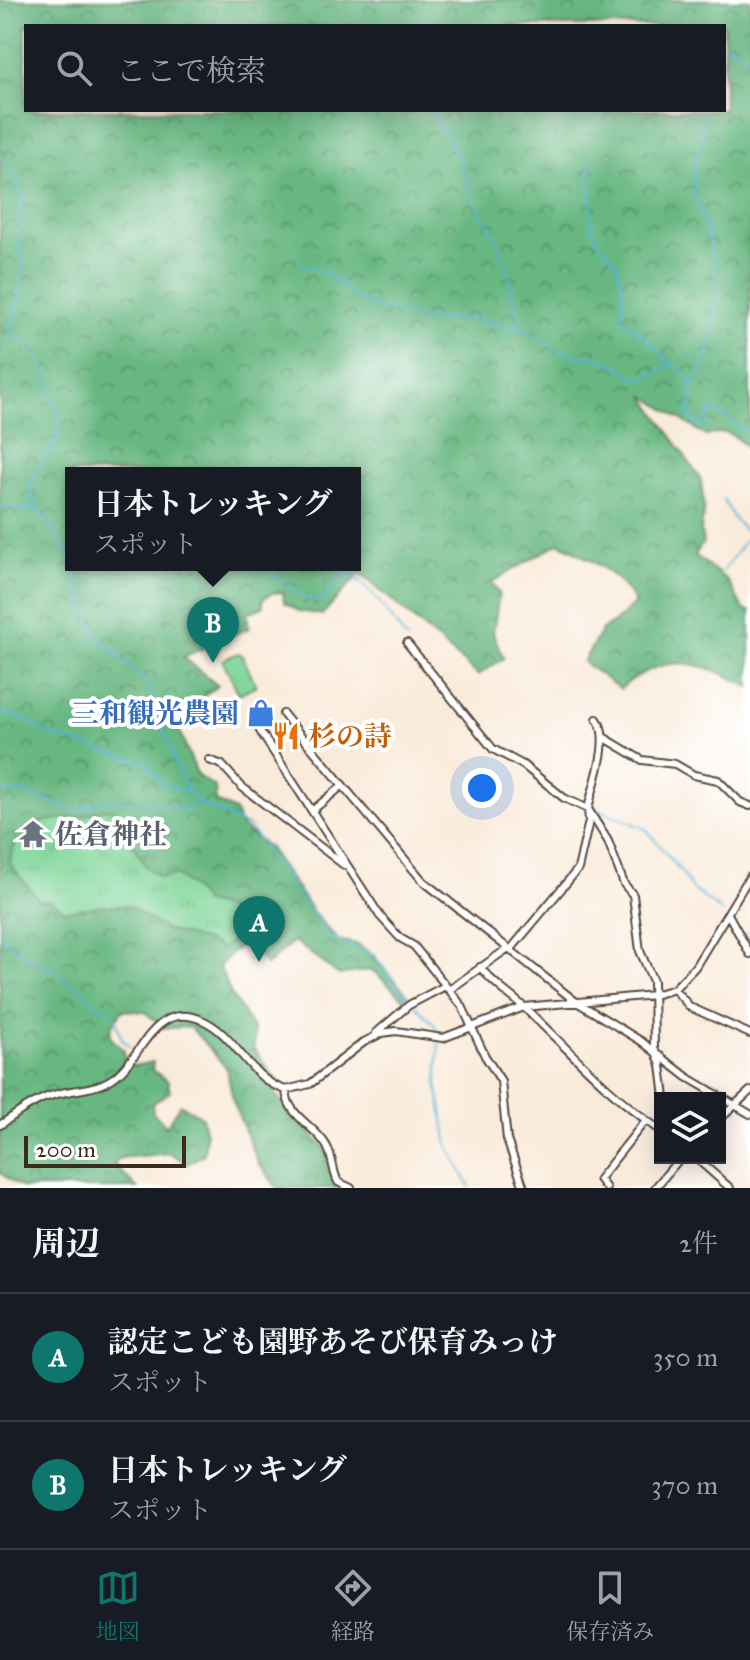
<!DOCTYPE html>
<html lang="ja">
<meta charset="utf-8">
<style>
body{margin:0;font-family:"IM FELL Great Primer","Noto Serif JP",serif;background:#242831;color:#f1f3f6}
.controls{position:absolute;right:24px;bottom:24px;display:grid;overflow:hidden;border-radius:0px;box-shadow:0 4px 20px #0003}
.controls button{width:72px;height:72px;display:grid;place-items:center;padding:0;border:0;border-bottom:2px solid #363941;background:#171b24;color:#f1f3f6;font:40px sans-serif}
.scale{position:absolute;left:24px;bottom:20px;width:162px;box-sizing:border-box;padding-left:8px;border:4px solid #3b2a1e;border-top:0;font-size:22px;line-height:28px;white-space:nowrap;color:#3b2a1e;-webkit-text-stroke:6px #fff;paint-order:stroke}
.you{position:absolute;left:482px;top:788px;width:28px;height:28px;margin:-20px;border:6px solid #fff;border-radius:50%;background:#1a73e8;box-shadow:0 0 0 12px #1a73e833}
.badge{display:grid;place-items:center;width:52px;height:52px;border-radius:50%;background:#0f766e;color:#fff;font-size:26px;font-weight:700}
.pin{position:absolute;translate:-50% -66px;filter:drop-shadow(0 2px 4px #0008)}
.pin::after{content:'';position:absolute;top:42px;width:28px;height:24px;background:inherit;clip-path:polygon(0 0,100% 0,50% 100%)}
.popup{position:absolute;left:65px;top:467px;width:296px;height:104px;box-sizing:border-box;display:grid;place-content:center;border-radius:0px;background:#171b24;filter:drop-shadow(0 2px 6px #0005);font-size:26px;white-space:nowrap;color:#9ea1a6}
.popup b{font-size:30px;color:#f1f3f6}
.popup::after{content:'';position:absolute;left:50%;top:100%;margin-left:-16px;border:16px solid transparent;border-top-color:#171b24}
.list{margin:0;padding:0;list-style:none}
h2{display:flex;justify-content:space-between;align-items:center;height:104px;margin:0;padding:0 32px;font-size:34px}
h2 small{font-size:26px;font-weight:400;color:#9ea1a6}
.list li{display:grid;grid-template-columns:52px 1fr auto;gap:24px;align-items:center;box-sizing:border-box;height:128px;padding:0 32px;border-top:2px solid #363941}
.list b{display:block;font-size:30px;white-space:nowrap}
.list p{margin:0;font-size:26px;white-space:nowrap;color:#9ea1a6}
.list em{font-size:26px;font-style:normal;color:#9ea1a6}
.icon{flex:none;width:44px;height:44px;fill:none;stroke:currentColor;stroke-width:2;stroke-linecap:round;stroke-linejoin:round}
.map{position:relative;flex:none;width:750px;height:1188px;overflow:hidden}
.search{position:absolute;background:#171b24;box-shadow:0 4px 20px #0003;left:24px;right:24px;top:24px;height:88px;display:flex;align-items:center;gap:20px;box-sizing:border-box;padding:0 28px;border-radius:0px;color:#9ea1a6;font-size:30px}
.sheet{height:360px;background:#171b24}
nav{display:flex;justify-content:space-around;align-items:center;box-sizing:border-box;height:112px;border-top:2px solid #363941;background:#171b24;font-size:22px;color:#9ea1a6}
nav a{display:grid;justify-items:center;gap:4px}
nav .on{color:#0f766e}
.map>svg:first-child{display:block}
</style>
<div class="map">
<svg width="750" height="1188" viewBox="0 0 750 1188">
<defs>
<pattern id="forest-crowns" width="20" height="18" patternUnits="userSpaceOnUse" patternTransform="scale(2)"><rect width="20" height="18" fill="#67b781"/><path d="M2 6a3 3 0 1 1 6 0M12 15a3 3 0 1 1 6 0" fill="none" stroke="#569569"/></pattern>
<pattern id="park-tufts" width="24" height="20" patternUnits="userSpaceOnUse" patternTransform="scale(2)"><rect width="24" height="20" fill="#7fd699"/><path d="M3 7l-1-3M5 7V3M7 7l1-3M15 17l-1-3M17 17v-4M19 17l1-3" fill="none" stroke="#6fb883"/></pattern>
</defs>
<rect width="100%" height="100%" fill="#fff"/>
<filter id="ink" filterUnits="userSpaceOnUse"><feTurbulence type="fractalNoise" baseFrequency=".0125" numOctaves="2"/><feDisplacementMap in="SourceGraphic" scale="16" xChannelSelector="R" yChannelSelector="G"/><feConvolveMatrix kernelMatrix="1 2 1 2 8 2 1 2 1" color-interpolation-filters="sRGB"/></filter>
<filter id="wash" filterUnits="userSpaceOnUse"><feTurbulence type="fractalNoise" baseFrequency=".006" numOctaves="4" result="noise"/><feDisplacementMap in="SourceGraphic" scale="32" xChannelSelector="R" yChannelSelector="G"/><feGaussianBlur stdDeviation="1.8" result="paint"/><feColorMatrix in="noise" values="0 0 0 0 0 0 0 0 0 0 0 0 0 0 0 0 0 1.4 0 .05"/><feComposite in="paint" operator="in"/></filter>
<g filter="url(#wash)">
<rect width="100%" height="100%" fill="#f9ebda"/>
<path fill="#7fd699" stroke="#5d805c" stroke-width="2" d="M 238,653 L 242,655 L 256,686 L 239,694 L 222,660 Z"/>
<path fill="url(#forest-crowns)" stroke="#517050" stroke-width="2" fill-rule="evenodd" d="M 0,0 L 750,0 L 750,450 C 734,435 728,428 706,436 L 644,395 L 701,480 L 704,509 L 701,530 L 703,543 L 695,555 L 727,580 L 744,610 L 750,611 L 750,687 C 701,661 665,650 620,689 L 583,662 L 601,631 L 622,616 L 635,603 C 620,573 588,558 559,543 L 492,582 L 499,594 L 493,634 L 504,658 L 478,675 L 360,573 L 322,615 L 299,611 L 284,602 L 283,592 L 272,593 L 263,599 L 263,607 L 247,613 L 249,628 L 183,657 L 218,686 L 173,716 L 198,776 L 215,787 L 216,802 L 235,811 L 241,826 L 268,847 L 316,916 L 338,940 L 356,944 L 369,952 L 407,994 L 404,999 L 372,970 L 339,975 L 294,941 L 266,965 L 251,945 L 243,942 L 219,966 L 231,994 L 254,1030 L 254,1049 L 277,1080 L 274,1093 C 289,1112 307,1128 322,1145 C 335,1160 320,1170 345,1188 L 277,1188 L 258,1163 L 234,1104 L 226,1067 L 190,1027 L 164,1028 L 145,1012 L 123,1010 L 112,1025 L 110,1037 L 124,1051 L 125,1061 L 133,1066 L 153,1062 L 152,1070 L 168,1081 L 170,1092 L 152,1104 L 153,1113 L 167,1126 L 180,1104 L 202,1117 L 206,1134 L 204,1154 L 187,1164 L 170,1153 L 120,1158 L 114,1164 L 137,1188 L 22,1188 L 0,1173 ZM 26,26 L 724,26 L 724,110 L 26,110 ZM 71,473 L 355,473 L 355,565 L 71,565 Z"/>
<path fill="url(#park-tufts)" stroke="#5d805c" stroke-width="2" d="M 104,809 L 114,811 L 120,819 L 115,832 L 135,847 L 146,867 L 161,878 L 176,875 L 190,886 L 205,903 L 225,908 L 241,923 L 241,933 L 222,949 L 206,941 L 166,930 L 129,906 L 100,906 L 66,911 L 51,901 L 39,900 L 10,864 L 12,849 L 30,828 L 44,821 L 81,817 Z"/>
<g fill="none" stroke-linecap="round" stroke-linejoin="round">
<path stroke="#59b3d7" stroke-width="2" d="M 610,25 L 612,26
M 724,42 L 750,58
M 434,114 L 460,161 L 474,202 L 495,235 L 508,274 L 521,330
M 0,156 L 16,176 L 23,199 L 18,235 L 23,258 L 23,282 L 10,328 C 17,341 30,348 40,359 C 43,363 60,420 60,424 C 59,431 56,441 52,447 C 44,460 30,475 31,491 C 31,508 63,541 71,560
M 590,162 L 592,228 L 598,241 L 617,264 L 623,292 L 622,322 L 633,326 L 668,361 L 684,372 L 692,387 L 692,401 L 687,414 L 698,425 L 706,424 L 710,411 L 729,417 L 733,424 L 750,433
M 301,263 L 331,277 L 360,301 L 380,309 L 421,319 L 470,318 L 529,332 L 551,347 L 570,355 L 590,357 L 622,367 L 634,378 L 639,380 L 673,364
M 692,387 C 721,338 723,286 707,232 C 701,214 691,191 693,172 C 694,150 708,143 702,119
M 0,506 L 23,510 L 34,506
M 72,565 L 83,603 L 99,638 L 148,684 L 175,763 L 189,792 L 198,802 L 249,827 L 331,937 L 374,955 L 401,991 L 411,1000
M 264,565 L 273,575 L 311,601 L 325,599 L 342,574 L 346,573 C 372,585 390,618 407,640
M 723,571 L 749,535 L 734,519 L 724,500
M 0,712 L 30,722 L 47,734 L 146,763 L 164,785 L 186,791
M 0,792 L 20,792 L 74,810 L 82,810 L 100,801
M 104,800 C 137,805 153,797 186,810 L 198,802
M 593,807 L 646,829 L 682,873 L 692,889 L 724,913
M 743,933 L 750,937
M 0,936 L 17,950 L 60,975 L 115,1017 L 122,1039 L 129,1046
M 415,1005 L 434,1024 L 437,1034
M 439,1040 L 437,1084 L 448,1145 L 470,1188"/>
</g>
</g>
<g filter="url(#ink)">
<g fill="none" stroke-linecap="round" stroke-linejoin="round">
<defs>
<path id="minor" d="M 407,643 L 493,749 L 523,765 L 564,798 L 588,809 L 608,841 L 624,884 L 633,895 L 640,951 L 653,981 L 654,1047 L 661,1065 L 665,1098
M 283,714 L 423,881 L 575,1001 L 641,1041 L 687,1077 L 750,1114
M 260,731 L 380,916 L 400,938 L 414,946 L 462,1006 L 485,1056 L 501,1081 L 507,1140 L 524,1188
M 605,738 L 642,760 L 675,764 L 694,775 L 718,780 L 740,802 L 750,806
M 209,760 L 222,765 L 242,787 L 344,865
M 313,810 L 342,786
M 728,914 L 750,954
M 511,949 L 578,869 L 589,821 L 588,809 C 593,785 612,739 597,719
M 480,967 C 495,986 509,993 526,1009 C 569,1050 610,1096 660,1130
M 674,989 L 690,1007 L 750,1034
M 449,990 L 507,949
M 376,1033 L 409,1005 L 445,986
M 286,1090 C 287,1116 314,1125 326,1145 C 333,1156 332,1170 338,1182 L 351,1188
M 720,1119 L 750,1091
M 0,1125 C 15,1115 30,1103 47,1097 C 71,1088 97,1092 117,1075 C 143,1054 156,1000 202,1020 C 237,1035 248,1079 286,1090 L 310,1084 L 364,1042 L 382,1033 L 396,1031 L 443,1038 L 524,1007 L 654,995 L 674,989 L 695,967 L 750,876
M 696,1158 L 730,1188
M 606,1188 L 599,1179 L 646,1120
M 655,1188 L 680,1158"/>
</defs>
<use href="#minor" stroke="#58473a" stroke-width="10"/>
<use href="#minor" stroke="#fff" stroke-width="6"/>
</g>
</g>
<defs>
<symbol id="shop-bare" viewBox="-9 -9 18 18"><path d="M-5-2.5h2.3a2.7 3.5 0 0 1 5.4 0H5L5.5 6h-11ZM-1.5-2.5h3a1.5 2.3 0 0 0-3 0Z" fill="#3f7fe0" stroke="#fff" stroke-width="2.5" paint-order="stroke"/></symbol>
<symbol id="restaurant-bare" viewBox="-9 -9 18 18"><path d="M-5-6h1v4h1v-4h1v4h1v-4h1v5L-1.5 .5V6h-2V.5L-5-1ZM5-6V6H3V1.5H1.5Q1.5-4 5-6Z" fill="#e8710a" stroke="#fff" stroke-width="2.5" paint-order="stroke"/></symbol>
<symbol id="temple-bare" viewBox="-9 -9 18 18"><path d="M0-6L5-2H3V0L6.5 2.5H4V6H1.5V3h-3V6H-4V2.5H-6.5L-3 0V-2H-5Z" fill="#6b7280" stroke="#fff" stroke-width="2.5" paint-order="stroke"/></symbol>
</defs>
<g fill-rule="evenodd">
<use href="#shop-bare" x="241" y="693" width="40" height="40"/>
<use href="#restaurant-bare" x="266" y="716" width="40" height="40"/>
<use href="#temple-bare" x="13" y="814" width="40" height="40"/>
</g>
<g text-anchor="middle" dominant-baseline="central" stroke-width="8" stroke-linejoin="round" paint-order="stroke">
<g font-size="28" font-weight="bold" fill="#366cbe" stroke="#fff" text-anchor="end">
<text x="239" y="713">三和観光農園</text>
</g>
<g font-size="28" font-weight="bold" fill="#c56008" stroke="#fff" text-anchor="start">
<text x="308" y="736">杉の詩</text>
</g>
<g font-size="28" font-weight="bold" fill="#5b616d" stroke="#fff" text-anchor="start">
<text x="55" y="834">佐倉神社</text>
</g>
</g>
</svg>
<div class="controls">
<button><svg class="icon" aria-label="layers" viewBox="0 0 24 24"><path d="M12 4l9 5-9 5-9-5zM3 14l9 5 9-5"/></svg></button>
</div>
<div class="scale">200 m</div>
<div class="you"></div>
<div class="pin badge" style="left:259px;top:962px">A</div>
<div class="pin badge" style="left:213px;top:663px">B</div>
<div class="popup"><b>日本トレッキング</b>スポット</div>
<div class="search"><svg class="icon" aria-label="search" viewBox="0 0 24 24"><circle cx="10" cy="10" r="6"/><path d="M15 15l6 6"/></svg>ここで検索</div>
</div>
<section class="sheet">
<h2>周辺<small>2件</small></h2>
<ul class="list">
<li><span class="badge">A</span><div><b>認定こども園野あそび保育みっけ</b><p>スポット</p></div><em>350 m</em></li>
<li><span class="badge">B</span><div><b>日本トレッキング</b><p>スポット</p></div><em>370 m</em></li>
</ul>
</section>
<nav>
<a class="on"><svg class="icon" aria-label="map" viewBox="0 0 24 24"><path d="M3 6l6-2 6 2 6-2v14l-6 2-6-2-6 2zM9 4v14M15 6v14"/></svg>地図</a>
<a><svg class="icon" aria-label="directions" viewBox="0 0 24 24"><path d="M12 3l9 9-9 9-9-9zM9 14v-3h6M13 9l2 2-2 2"/></svg>経路</a>
<a><svg class="icon" aria-label="saved" viewBox="0 0 24 24"><path d="M7 4h10v16l-5-4-5 4z"/></svg>保存済み</a>
</nav>
